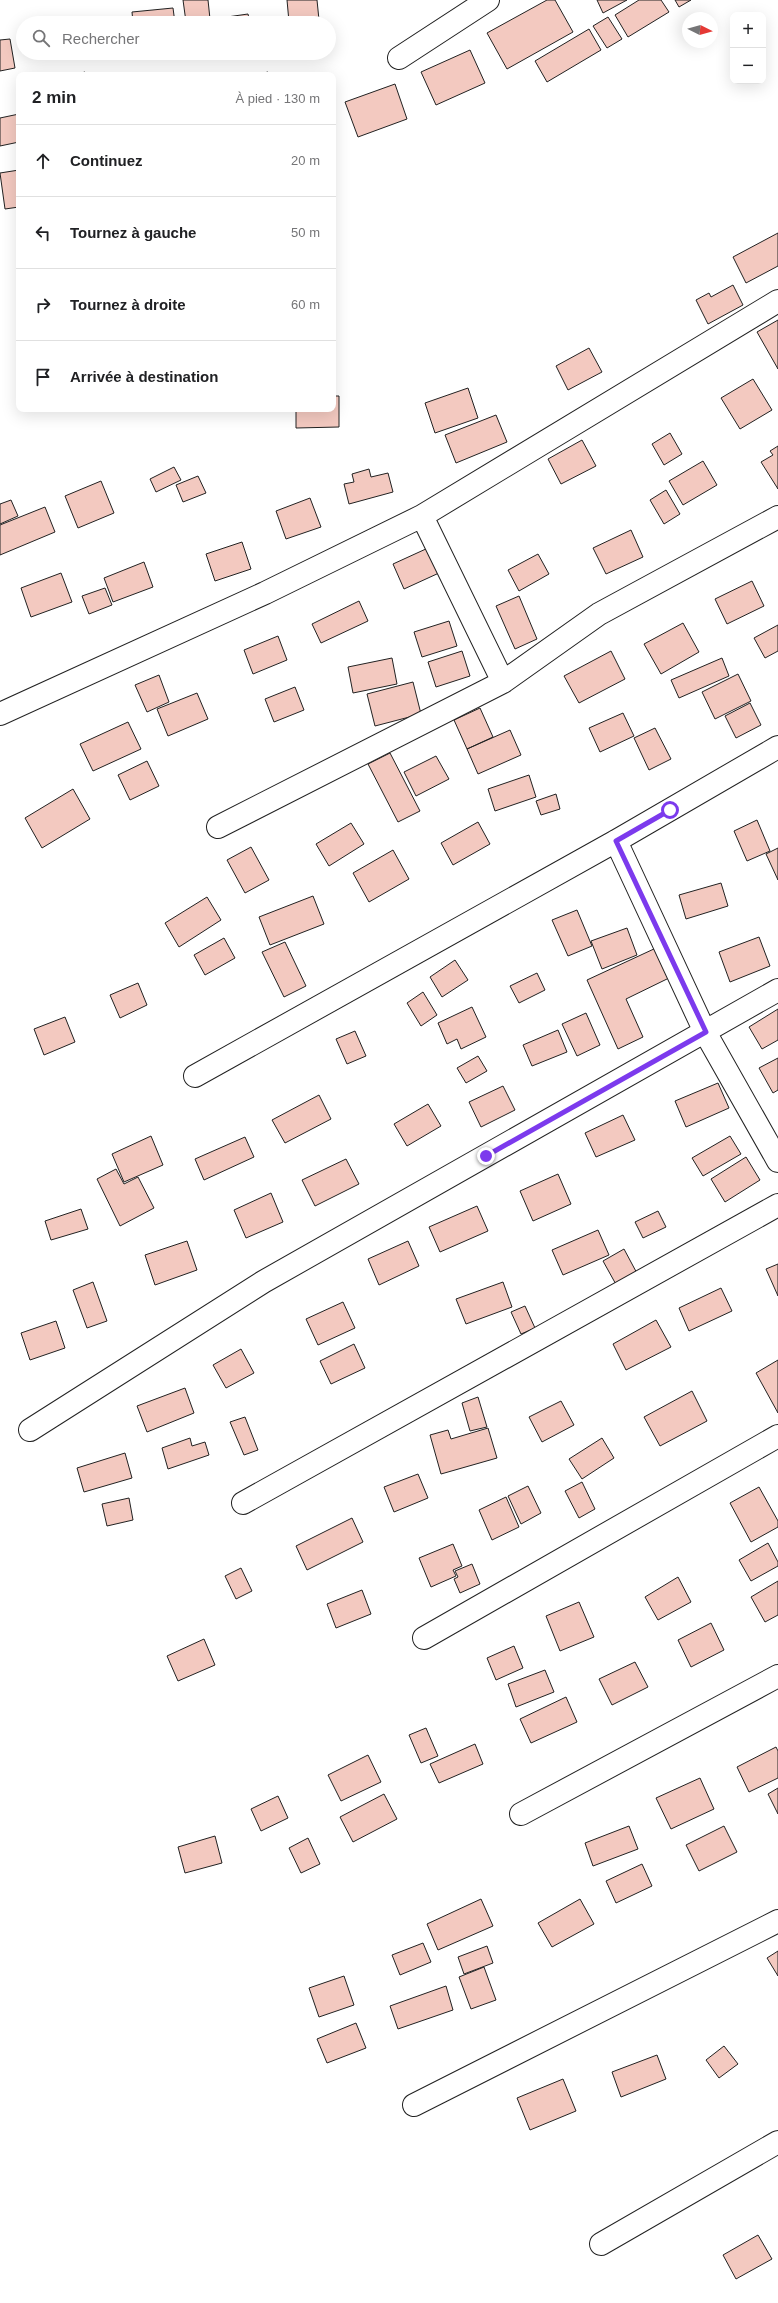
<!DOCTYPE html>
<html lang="fr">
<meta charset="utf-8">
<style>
body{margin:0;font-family:Arial,sans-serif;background:#f2f2f2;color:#202124}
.controls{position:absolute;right:12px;top:12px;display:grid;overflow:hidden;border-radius:8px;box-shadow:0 4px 16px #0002}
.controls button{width:36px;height:36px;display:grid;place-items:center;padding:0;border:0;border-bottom:1px solid #e0e0e0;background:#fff;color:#202124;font:20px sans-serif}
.compass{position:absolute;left:682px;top:12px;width:36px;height:36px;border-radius:50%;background:#fff;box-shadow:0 4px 16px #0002;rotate:95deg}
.stop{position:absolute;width:12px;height:12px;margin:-9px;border:3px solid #7c3aed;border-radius:50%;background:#fff}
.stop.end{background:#7c3aed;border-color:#fff;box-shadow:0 1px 4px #0008}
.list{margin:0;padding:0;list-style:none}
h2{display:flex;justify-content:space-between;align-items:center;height:52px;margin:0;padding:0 16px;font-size:17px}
h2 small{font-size:13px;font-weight:400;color:#757577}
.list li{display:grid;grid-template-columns:26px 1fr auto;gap:12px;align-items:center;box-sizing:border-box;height:72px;padding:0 16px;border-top:1px solid #e0e0e0}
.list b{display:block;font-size:15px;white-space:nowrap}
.list em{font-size:13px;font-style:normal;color:#757577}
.icon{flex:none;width:22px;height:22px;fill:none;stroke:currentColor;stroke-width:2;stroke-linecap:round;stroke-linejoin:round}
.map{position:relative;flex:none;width:778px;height:2303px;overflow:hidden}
.search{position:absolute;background:#fff;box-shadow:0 4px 16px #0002;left:16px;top:16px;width:320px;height:44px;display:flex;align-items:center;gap:10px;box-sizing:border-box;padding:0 14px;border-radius:22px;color:#757577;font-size:15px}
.panel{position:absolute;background:#fff;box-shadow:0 4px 16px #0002;left:16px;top:72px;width:320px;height:340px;border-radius:8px}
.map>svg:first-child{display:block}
</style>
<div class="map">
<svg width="778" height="2303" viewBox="0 0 778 2303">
<rect width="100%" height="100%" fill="#fff"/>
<path fill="#f3c9c0" stroke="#222" d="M 183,0 L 208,0 L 210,19 L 186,22 Z
M 287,0 L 317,0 L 319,20 L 289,22 Z
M 547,0 L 555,0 L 573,32 L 507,69 L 487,33 Z
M 597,0 L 627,0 L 603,13 Z
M 639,0 L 661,0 L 669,12 L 628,37 L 615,15 Z
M 675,0 L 691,0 L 679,7 Z
M 173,8 L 175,23 L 133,23 L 132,12 Z
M 248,14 L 250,23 L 206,23 L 206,20 Z
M 608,17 L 622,39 L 607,48 L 593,26 Z
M 589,29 L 601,50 L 547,82 L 535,61 Z
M 10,39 L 15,68 L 0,71 L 0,40 Z
M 470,50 L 485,83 L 436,105 L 421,72 Z
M 34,53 L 76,53 L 34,55 Z
M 85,72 L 85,75 L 74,75 Z
M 268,72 L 269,75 L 255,75 Z
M 395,84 L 407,119 L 358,137 L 345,102 Z
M 19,114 L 19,142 L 0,146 L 0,118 Z
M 19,170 L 19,207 L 5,209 L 0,173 Z
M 778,233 L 778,266 L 746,283 L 733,257 Z
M 733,285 L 743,305 L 708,324 L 696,300 L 709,293 L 711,297 Z
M 778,320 L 778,369 L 757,332 Z
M 589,348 L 602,372 L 568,390 L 556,366 Z
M 753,379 L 772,410 L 740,429 L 721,398 Z
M 468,388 L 478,418 L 435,433 L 425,403 Z
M 333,396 L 339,396 L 339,427 L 296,428 L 296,409 L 333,409 Z
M 496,415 L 507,442 L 456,463 L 445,435 Z
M 670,433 L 682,454 L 664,465 L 652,444 Z
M 582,440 L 596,466 L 561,484 L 548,459 Z
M 778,446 L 778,489 L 761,462 L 773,455 L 770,451 Z
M 703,461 L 717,485 L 683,505 L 669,481 Z
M 174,467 L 181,480 L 156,492 L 150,479 Z
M 369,469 L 371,477 L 388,473 L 393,492 L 349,504 L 344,484 L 354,482 L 352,474 Z
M 198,476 L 206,493 L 183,502 L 176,485 Z
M 101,481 L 114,513 L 78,528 L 65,496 Z
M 666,490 L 680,514 L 664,524 L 650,500 Z
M 310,498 L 321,527 L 286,539 L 276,511 Z
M 11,500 L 18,516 L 0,524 L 0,504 Z
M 45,507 L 55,532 L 0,555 L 0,525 Z
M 631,530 L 643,557 L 606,574 L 593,548 Z
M 242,542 L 251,569 L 215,581 L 206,554 Z
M 428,548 L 439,573 L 404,589 L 393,564 Z
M 538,554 L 549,574 L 519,591 L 508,570 Z
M 144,562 L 153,587 L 113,602 L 104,578 Z
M 61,573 L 72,602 L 31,617 L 21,588 Z
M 752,581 L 764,606 L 727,624 L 715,599 Z
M 105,588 L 112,605 L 89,614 L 82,596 Z
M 519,596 L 537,639 L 515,649 L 496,606 Z
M 359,601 L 368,621 L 321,643 L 312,624 Z
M 449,621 L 457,646 L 422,657 L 414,632 Z
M 683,623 L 699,652 L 661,674 L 644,644 Z
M 778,625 L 778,651 L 765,658 L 754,638 Z
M 278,636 L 287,660 L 253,674 L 244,650 Z
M 462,651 L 470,676 L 436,687 L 428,662 Z
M 611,651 L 625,679 L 579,703 L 564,676 Z
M 392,658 L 397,684 L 353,693 L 348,667 Z
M 722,658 L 729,676 L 679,698 L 671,680 Z
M 738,674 L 751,701 L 715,719 L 702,692 Z
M 159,675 L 169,702 L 147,712 L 135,685 Z
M 413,682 L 421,714 L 375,726 L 367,694 Z
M 295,687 L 304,710 L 274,722 L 265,699 Z
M 197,693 L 208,719 L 168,736 L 157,709 Z
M 750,703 L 761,725 L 736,738 L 725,716 Z
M 480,708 L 493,737 L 467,749 L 454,720 Z
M 623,713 L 634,736 L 600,752 L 589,728 Z
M 128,722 L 141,749 L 93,771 L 80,744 Z
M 655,728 L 671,759 L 649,770 L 634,738 Z
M 510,730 L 521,755 L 478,774 L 467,749 Z
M 390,753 L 420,811 L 398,822 L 368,764 Z
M 436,756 L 449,779 L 416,796 L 404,772 Z
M 147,761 L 159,786 L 130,800 L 118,775 Z
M 529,775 L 536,797 L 495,811 L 488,789 Z
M 73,789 L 90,819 L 42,848 L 25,818 Z
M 556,794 L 560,809 L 541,815 L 536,801 Z
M 757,820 L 770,851 L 747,861 L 734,831 Z
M 478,822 L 490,844 L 453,865 L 441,843 Z
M 351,823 L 364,844 L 329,866 L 316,844 Z
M 251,847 L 269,880 L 245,893 L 227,860 Z
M 778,848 L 778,880 L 766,854 Z
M 393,850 L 409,879 L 369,902 L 353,873 Z
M 721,883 L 728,906 L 686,919 L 679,895 Z
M 313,896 L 324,924 L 270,945 L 259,917 Z
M 207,897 L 221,920 L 179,947 L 165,923 Z
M 577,910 L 592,946 L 568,956 L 552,920 Z
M 627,928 L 637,955 L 602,969 L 591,941 Z
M 759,937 L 770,966 L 730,982 L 719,952 Z
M 224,938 L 235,958 L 205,975 L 194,955 Z
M 285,942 L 306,986 L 284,997 L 262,952 Z
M 656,948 L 669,978 L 626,999 L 643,1037 L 618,1049 L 587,980 Z
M 455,960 L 468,980 L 442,997 L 430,977 Z
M 537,973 L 545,990 L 519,1003 L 510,986 Z
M 138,983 L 147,1005 L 120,1018 L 110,995 Z
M 423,992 L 437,1015 L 421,1026 L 407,1003 Z
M 472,1007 L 486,1037 L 461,1049 L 457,1039 L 447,1044 L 438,1023 Z
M 778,1009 L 778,1040 L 762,1049 L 749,1027 Z
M 586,1013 L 600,1045 L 577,1056 L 562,1024 Z
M 65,1017 L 75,1042 L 44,1055 L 34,1029 Z
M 558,1030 L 567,1052 L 532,1066 L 523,1045 Z
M 355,1031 L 366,1056 L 347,1064 L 336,1039 Z
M 478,1056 L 487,1071 L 466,1083 L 457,1068 Z
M 778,1058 L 778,1090 L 773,1093 L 759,1068 Z
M 718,1083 L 729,1108 L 686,1127 L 675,1101 Z
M 503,1086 L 515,1110 L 481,1127 L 469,1102 Z
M 319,1095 L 331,1119 L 285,1143 L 272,1120 Z
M 428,1104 L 441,1126 L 407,1146 L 394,1124 Z
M 623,1115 L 635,1140 L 596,1157 L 585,1133 Z
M 151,1136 L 163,1165 L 124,1182 L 112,1154 Z
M 730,1136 L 741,1154 L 703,1176 L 692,1158 Z
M 245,1137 L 254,1157 L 204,1180 L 195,1159 Z
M 746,1157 L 760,1180 L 725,1202 L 711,1179 Z
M 346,1159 L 359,1184 L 315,1206 L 302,1180 Z
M 116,1169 L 124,1184 L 138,1177 L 154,1208 L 120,1226 L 97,1179 Z
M 558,1174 L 571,1204 L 533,1221 L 520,1191 Z
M 271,1193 L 283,1222 L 246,1238 L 234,1210 Z
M 477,1206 L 488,1231 L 440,1252 L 429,1227 Z
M 81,1209 L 88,1229 L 51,1240 L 45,1221 Z
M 658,1211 L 666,1227 L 643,1238 L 635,1222 Z
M 598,1230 L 609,1255 L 563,1275 L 552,1250 Z
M 187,1241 L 197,1270 L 155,1285 L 145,1255 Z
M 408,1241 L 419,1266 L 379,1285 L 368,1259 Z
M 624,1249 L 639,1277 L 618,1288 L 603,1261 Z
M 778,1264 L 778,1296 L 766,1269 Z
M 93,1282 L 107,1321 L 87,1328 L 73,1290 Z
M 503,1282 L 512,1307 L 466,1324 L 456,1299 Z
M 721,1288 L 732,1311 L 689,1331 L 679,1308 Z
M 343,1302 L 355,1328 L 318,1345 L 306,1319 Z
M 525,1306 L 535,1328 L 521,1334 L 511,1312 Z
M 656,1320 L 671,1347 L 626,1370 L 613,1344 Z
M 56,1321 L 65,1348 L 30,1360 L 21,1333 Z
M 354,1344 L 365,1368 L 331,1384 L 320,1361 Z
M 241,1349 L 254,1373 L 226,1388 L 213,1365 Z
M 778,1360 L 778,1413 L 756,1373 Z
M 185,1388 L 194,1413 L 147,1432 L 137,1406 Z
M 692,1391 L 707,1421 L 660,1446 L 644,1417 Z
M 478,1397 L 487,1427 L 470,1431 L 462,1403 Z
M 561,1401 L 574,1425 L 542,1442 L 529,1417 Z
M 245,1417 L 258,1450 L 244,1455 L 230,1422 Z
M 488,1428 L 497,1458 L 441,1474 L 430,1435 L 448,1430 L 451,1439 Z
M 190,1438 L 192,1446 L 205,1442 L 209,1455 L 168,1469 L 162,1448 Z
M 602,1438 L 614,1458 L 582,1479 L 569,1459 Z
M 125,1453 L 132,1478 L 84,1492 L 77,1468 Z
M 418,1474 L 428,1498 L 394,1512 L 384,1487 Z
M 582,1482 L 595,1509 L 579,1518 L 565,1491 Z
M 528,1486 L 541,1513 L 521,1524 L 508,1496 Z
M 759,1487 L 778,1521 L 778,1527 L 751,1542 L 730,1503 Z
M 506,1497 L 519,1527 L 492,1540 L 479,1510 Z
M 129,1498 L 133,1520 L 107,1526 L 102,1504 Z
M 352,1518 L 363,1542 L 307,1570 L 296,1546 Z
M 768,1543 L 778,1562 L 778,1566 L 751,1581 L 739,1560 Z
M 453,1544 L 462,1566 L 453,1570 L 456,1576 L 431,1587 L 419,1558 Z
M 472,1564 L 480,1584 L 460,1593 L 454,1579 L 458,1577 L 455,1571 Z
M 241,1568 L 252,1591 L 236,1599 L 225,1576 Z
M 678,1577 L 691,1602 L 658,1620 L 645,1597 Z
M 778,1581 L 778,1615 L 765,1622 L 751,1597 Z
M 362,1590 L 371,1614 L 336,1628 L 327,1604 Z
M 579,1602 L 594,1637 L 560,1651 L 546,1616 Z
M 711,1623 L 724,1650 L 691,1667 L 678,1640 Z
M 204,1639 L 215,1665 L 178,1681 L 167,1656 Z
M 514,1646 L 523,1668 L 496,1680 L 487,1658 Z
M 635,1662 L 648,1687 L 612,1705 L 599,1679 Z
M 545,1670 L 554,1692 L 516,1707 L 508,1684 Z
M 566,1697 L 577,1722 L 531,1743 L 520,1719 Z
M 426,1728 L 438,1756 L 421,1763 L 409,1735 Z
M 475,1744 L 483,1764 L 439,1783 L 430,1764 Z
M 776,1747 L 778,1751 L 778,1778 L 749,1792 L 737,1767 Z
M 368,1755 L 381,1782 L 341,1801 L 328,1775 Z
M 700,1778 L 714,1809 L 671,1829 L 656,1798 Z
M 778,1788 L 778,1814 L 768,1794 Z
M 384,1794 L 397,1819 L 353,1842 L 340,1817 Z
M 278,1796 L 288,1818 L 261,1831 L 251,1809 Z
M 629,1826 L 638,1849 L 593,1866 L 585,1843 Z
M 724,1826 L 737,1852 L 699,1871 L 686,1845 Z
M 215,1836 L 222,1863 L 185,1873 L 178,1847 Z
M 308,1838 L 320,1864 L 301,1873 L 289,1848 Z
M 642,1864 L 652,1886 L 616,1903 L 606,1881 Z
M 481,1899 L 493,1926 L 438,1950 L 427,1924 Z
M 580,1899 L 594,1924 L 552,1947 L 538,1923 Z
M 423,1943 L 431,1962 L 400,1975 L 392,1955 Z
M 487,1946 L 493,1963 L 464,1974 L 458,1957 Z
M 778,1951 L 778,1976 L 767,1958 Z
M 484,1967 L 496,2000 L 471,2009 L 459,1977 Z
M 344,1976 L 354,2005 L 319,2017 L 309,1988 Z
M 446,1986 L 453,2010 L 398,2029 L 390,2006 Z
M 356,2023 L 366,2048 L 327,2063 L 317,2039 Z
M 724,2046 L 738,2064 L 719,2078 L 706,2060 Z
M 657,2055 L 666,2079 L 621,2097 L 612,2072 Z
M 563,2079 L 576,2111 L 530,2130 L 517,2098 Z
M 758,2235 L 772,2259 L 736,2279 L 723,2255 Z"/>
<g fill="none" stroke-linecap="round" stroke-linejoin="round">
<defs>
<path id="street" d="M 399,58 L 488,0
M 422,516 L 503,682
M 0,714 L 265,593 L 422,516 L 778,301
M 218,827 L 503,682 L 599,614 L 778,517
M 616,841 L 705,1032 L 778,1161
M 195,1076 L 616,841 L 778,747
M 30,1430 L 263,1282 L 778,990
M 243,1503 L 778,1205
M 424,1638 L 778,1436
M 521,1814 L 778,1676
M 414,2105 L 778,1921
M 601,2244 L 778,2142"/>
</defs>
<use href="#street" stroke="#222" stroke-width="24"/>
<use href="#street" stroke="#fff" stroke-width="22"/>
</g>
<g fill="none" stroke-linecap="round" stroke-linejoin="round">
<path stroke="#7c3aed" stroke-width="5" d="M 486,1156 L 706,1032 L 616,841 L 670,810"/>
</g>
</svg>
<div class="controls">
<button>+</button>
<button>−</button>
</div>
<svg class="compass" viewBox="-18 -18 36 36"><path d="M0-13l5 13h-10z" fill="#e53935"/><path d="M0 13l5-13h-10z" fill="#757577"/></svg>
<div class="stop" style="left:670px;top:810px"></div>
<div class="stop end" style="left:486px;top:1156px"></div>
<div class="search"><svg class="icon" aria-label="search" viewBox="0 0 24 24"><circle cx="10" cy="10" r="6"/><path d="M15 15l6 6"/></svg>Rechercher</div>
<section class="panel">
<h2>2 min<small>À pied · 130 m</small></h2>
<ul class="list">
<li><svg class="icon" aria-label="ahead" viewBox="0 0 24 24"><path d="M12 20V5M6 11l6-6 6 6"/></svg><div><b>Continuez</b></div><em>20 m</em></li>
<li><svg class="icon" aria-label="left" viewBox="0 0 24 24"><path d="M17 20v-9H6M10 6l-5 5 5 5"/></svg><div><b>Tournez à gauche</b></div><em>50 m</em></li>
<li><svg class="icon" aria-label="right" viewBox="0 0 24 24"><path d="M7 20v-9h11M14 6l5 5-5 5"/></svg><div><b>Tournez à droite</b></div><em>60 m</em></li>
<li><svg class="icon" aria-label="arrive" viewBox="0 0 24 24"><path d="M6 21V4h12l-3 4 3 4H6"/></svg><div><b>Arrivée à destination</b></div></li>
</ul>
</section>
</div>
